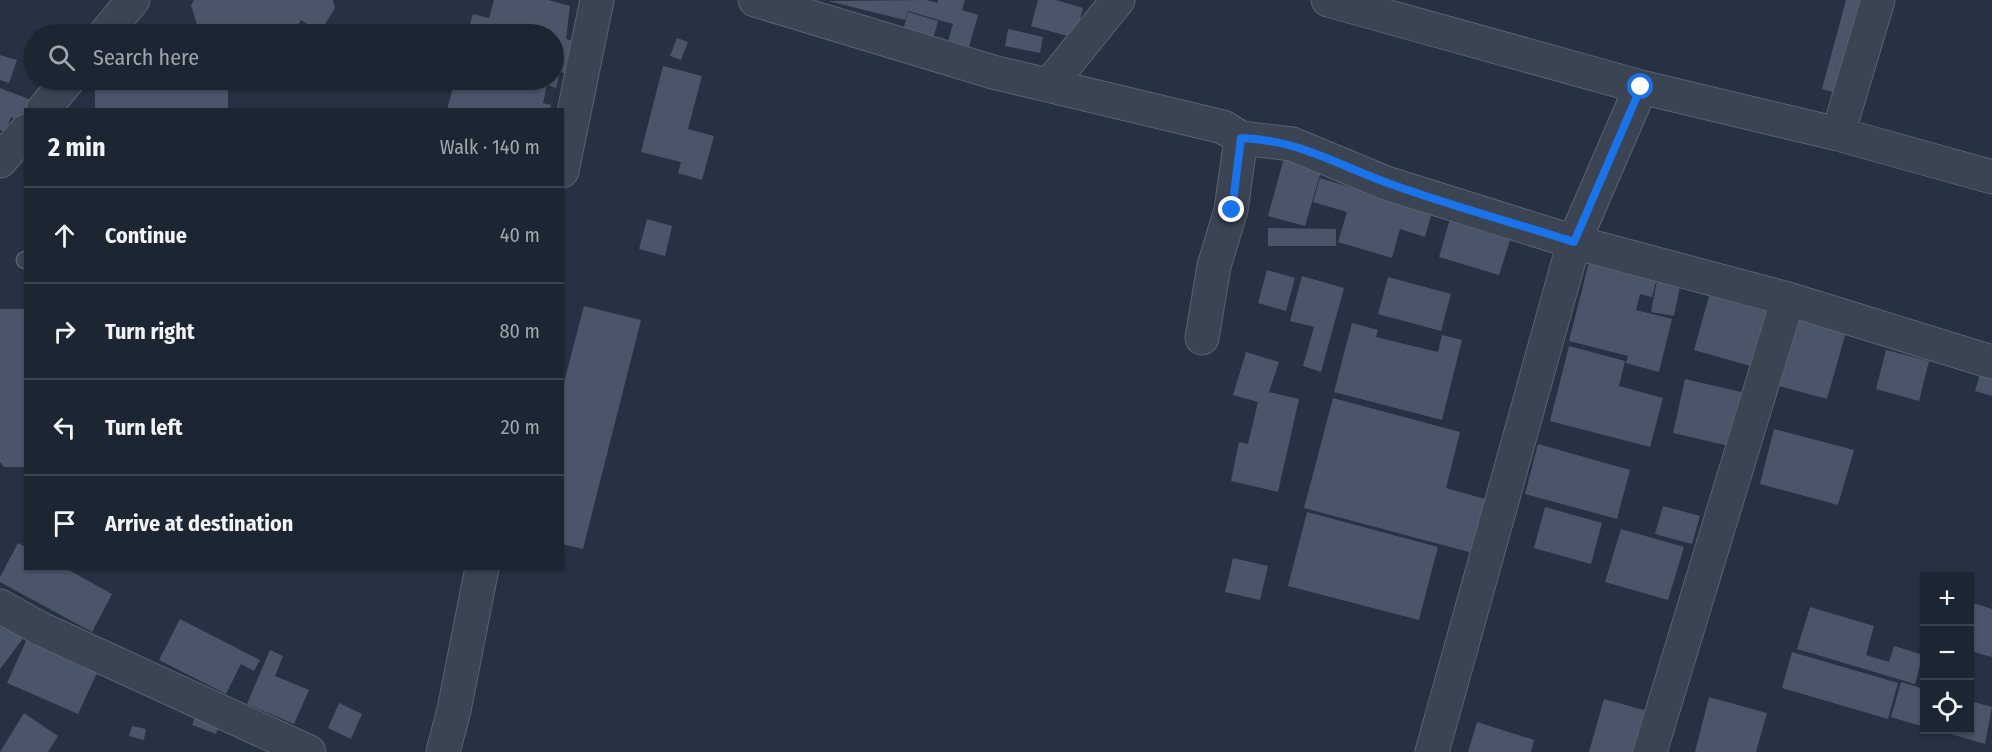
<!DOCTYPE html>
<meta charset="utf-8">
<style>
body{margin:0;font-family:"Fira Sans Condensed",sans-serif;background:#252e3a;color:#f1f3f6}
.controls{position:absolute;right:18px;bottom:18px;display:grid;overflow:hidden;border-radius:0px;box-shadow:0 2px 4px #0004}
.controls button{width:54px;height:54px;display:grid;place-items:center;padding:0;border:0;border-bottom:2px solid #3a434d;background:#1c2632;color:#f1f3f6;font:30px sans-serif}
.stop{position:absolute;width:18px;height:18px;margin:-14px;border:4px solid #1a73e8;border-radius:50%;background:#fff}
.stop.end{background:#1a73e8;border-color:#fff;box-shadow:0 2px 6px #0008}
.list{margin:0;padding:0;list-style:none}
h2{display:flex;justify-content:space-between;align-items:center;height:78px;margin:0;padding:0 24px;font-size:26px}
h2 small{font-size:20px;font-weight:400;color:#a0a5ac}
.list li{display:grid;grid-template-columns:39px 1fr auto;gap:18px;align-items:center;box-sizing:border-box;height:96px;padding:0 24px;border-top:2px solid #3a434d}
.list b{display:block;font-size:22px;white-space:nowrap}
.list em{font-size:20px;font-style:normal;color:#a0a5ac}
.icon{flex:none;width:33px;height:33px;fill:none;stroke:currentColor;stroke-width:2;stroke-linecap:round;stroke-linejoin:round}
.map{position:relative;flex:none;width:1992px;height:752px;overflow:hidden}
.search{position:absolute;background:#1c2632;box-shadow:0 2px 4px #0004;left:24px;top:24px;width:540px;height:66px;display:flex;align-items:center;gap:15px;box-sizing:border-box;padding:0 21px;border-radius:33px;color:#a0a5ac;font-size:22px}
.panel{position:absolute;background:#1c2632;box-shadow:0 2px 4px #0004;left:24px;top:108px;width:540px;height:462px;border-radius:0px}
.map>svg:first-child{display:block}
</style>
<div class="map">
<svg width="1992" height="752" viewBox="0 0 1992 752">
<rect width="100%" height="100%" fill="#263243"/>
<path fill="#4a5569" d="M 194,0 L 333,0 L 335,8 L 320,32 L 301,20 L 292,34 L 204,34 L 199,31 L 191,5 Z
M 494,0 L 548,0 L 570,6 L 566,39 L 583,43 L 574,76 L 560,72 L 556,88 L 547,85 L 543,103 L 551,105 L 550,110 L 447,110 L 455,80 L 554,80 L 554,34 L 467,34 L 473,14 L 489,18 Z
M 927,0 L 937,3 L 938,0 L 965,0 L 962,10 L 978,15 L 969,47 L 948,41 L 953,24 L 908,11 L 905,20 L 828,1 Z
M 1038,0 L 1056,0 L 1083,8 L 1075,38 L 1031,26 Z
M 1846,0 L 1866,0 L 1840,94 L 1822,89 Z
M 908,12 L 938,21 L 931,46 L 901,37 Z
M 1008,29 L 1043,37 L 1040,53 L 1005,46 Z
M 677,38 L 688,42 L 681,60 L 670,56 Z
M 0,55 L 17,60 L 9,83 L 0,80 Z
M 663,66 L 702,76 L 688,129 L 714,136 L 702,180 L 678,173 L 681,162 L 641,152 Z
M 95,87 L 228,89 L 228,110 L 95,110 Z
M 0,88 L 39,103 L 36,110 L 26,110 L 26,123 L 11,117 L 5,132 L 0,130 Z
M 1284,158 L 1322,168 L 1305,226 L 1268,216 Z
M 1320,178 L 1432,212 L 1425,237 L 1400,229 L 1392,258 L 1338,242 L 1347,212 L 1313,202 Z
M 647,219 L 672,226 L 665,256 L 639,249 Z
M 1450,219 L 1511,237 L 1499,275 L 1439,257 Z
M 1268,228 L 1336,229 L 1336,246 L 1268,246 Z
M 1590,258 L 1658,275 L 1652,297 L 1640,294 L 1636,310 L 1672,319 L 1659,372 L 1626,363 L 1628,356 L 1569,341 Z
M 1267,270 L 1295,278 L 1286,311 L 1258,303 Z
M 1302,276 L 1344,288 L 1321,372 L 1303,366 L 1314,327 L 1290,321 Z
M 1388,277 L 1451,294 L 1441,331 L 1378,314 Z
M 1657,281 L 1680,286 L 1674,316 L 1651,312 Z
M 1711,289 L 1778,308 L 1761,369 L 1694,350 Z
M 584,306 L 641,320 L 583,549 L 562,544 L 562,390 Z
M 0,309 L 26,309 L 26,467 L 4,467 L 0,462 Z
M 1800,312 L 1848,325 L 1827,399 L 1779,386 Z
M 1352,323 L 1378,330 L 1376,337 L 1438,352 L 1442,335 L 1462,340 L 1442,420 L 1334,392 Z
M 1569,346 L 1625,361 L 1619,386 L 1663,398 L 1650,447 L 1550,421 Z
M 1886,350 L 1929,361 L 1919,401 L 1876,389 Z
M 1246,352 L 1279,362 L 1269,392 L 1299,399 L 1278,492 L 1231,481 L 1239,442 L 1248,444 L 1258,402 L 1233,395 Z
M 1981,371 L 1992,375 L 1992,396 L 1975,391 Z
M 1685,379 L 1750,394 L 1738,448 L 1673,433 Z
M 1333,398 L 1460,432 L 1446,488 L 1499,503 L 1484,556 L 1304,508 Z
M 1774,429 L 1854,450 L 1838,505 L 1760,484 Z
M 1538,444 L 1630,470 L 1617,519 L 1525,494 Z
M 1663,506 L 1700,516 L 1692,544 L 1655,534 Z
M 1545,507 L 1602,523 L 1591,564 L 1534,548 Z
M 1307,512 L 1438,547 L 1419,620 L 1288,586 Z
M 1621,529 L 1684,547 L 1668,600 L 1605,582 Z
M 18,543 L 26,547 L 26,568 L 65,568 L 112,594 L 92,632 L 0,582 L 0,577 Z
M 1233,558 L 1268,566 L 1260,600 L 1225,592 Z
M 1970,602 L 1992,609 L 1992,657 L 1970,651 Z
M 1810,607 L 1874,626 L 1866,655 L 1889,662 L 1894,646 L 1923,655 L 1915,684 L 1797,649 Z
M 180,619 L 260,660 L 254,671 L 241,664 L 226,694 L 159,660 Z
M 0,625 L 25,636 L 0,669 Z
M 31,630 L 102,662 L 78,714 L 7,683 Z
M 270,650 L 283,656 L 275,676 L 309,690 L 294,724 L 247,704 Z
M 1792,652 L 1898,683 L 1888,719 L 1782,688 Z
M 1901,682 L 1924,689 L 1924,727 L 1891,717 Z
M 1709,697 L 1767,713 L 1756,752 L 1695,752 Z
M 1604,699 L 1651,712 L 1639,752 L 1589,752 Z
M 1970,701 L 1992,707 L 1985,744 L 1937,730 L 1970,730 Z
M 339,703 L 362,714 L 351,739 L 328,728 Z
M 24,713 L 58,736 L 48,752 L 0,752 Z
M 196,714 L 220,724 L 216,734 L 192,725 Z
M 1477,722 L 1534,740 L 1531,752 L 1468,752 Z
M 132,726 L 146,729 L 144,740 L 129,736 Z"/>
<g fill="none" stroke-linecap="round" stroke-linejoin="round">
<defs>
<path id="lane" d="M 25,260 L 26,260"/>
<path id="street" d="M 755,0 L 993,72 L 1223,127 L 1241,138 L 1292,144 L 1386,183 L 1574,242 L 1788,299 L 1992,362
M 1328,0 L 1641,87 L 1838,134 L 1992,177
M 105,34 L 133,0
M 1050,84 L 1118,0
M 43,110 L 68,80
M 1838,134 L 1878,0
M 0,161 L 26,131
M 562,171 L 597,0
M 1202,338 L 1214,266 L 1231,210 L 1241,138
M 0,606 L 41,629 L 309,752
M 443,752 L 454,710 L 482,568
M 1432,752 L 1574,242 L 1641,87
M 1650,752 L 1788,299"/>
</defs>
<use href="#lane" stroke="#586270" stroke-width="19"/>
<use href="#street" stroke="#586270" stroke-width="35"/>
<use href="#lane" stroke="#3a4453" stroke-width="16"/>
<use href="#street" stroke="#3a4453" stroke-width="33"/>
</g>
<g fill="none" stroke-linecap="round" stroke-linejoin="round">
<path stroke="#1a73e8" stroke-width="8" d="M 1232,210 L 1241,138 C 1298,140 1334,163 1385,182 C 1447,205 1512,222 1574,242 L 1641,87"/>
</g>
</svg>
<div class="controls">
<button>+</button>
<button>−</button>
<button><svg class="icon" aria-label="locate" viewBox="0 0 24 24"><circle cx="12" cy="12" r="6"/><path d="M12 2v4M12 18v4M2 12h4M18 12h4"/></svg></button>
</div>
<div class="stop" style="left:1641px;top:87px"></div>
<div class="stop end" style="left:1232px;top:210px"></div>
<div class="search"><svg class="icon" aria-label="search" viewBox="0 0 24 24"><circle cx="10" cy="10" r="6"/><path d="M15 15l6 6"/></svg>Search here</div>
<section class="panel">
<h2>2 min<small>Walk · 140 m</small></h2>
<ul class="list">
<li><svg class="icon" aria-label="ahead" viewBox="0 0 24 24"><path d="M12 20V5M6 11l6-6 6 6"/></svg><div><b>Continue</b></div><em>40 m</em></li>
<li><svg class="icon" aria-label="right" viewBox="0 0 24 24"><path d="M7 20v-9h11M14 6l5 5-5 5"/></svg><div><b>Turn right</b></div><em>80 m</em></li>
<li><svg class="icon" aria-label="left" viewBox="0 0 24 24"><path d="M17 20v-9H6M10 6l-5 5 5 5"/></svg><div><b>Turn left</b></div><em>20 m</em></li>
<li><svg class="icon" aria-label="arrive" viewBox="0 0 24 24"><path d="M6 21V4h12l-3 4 3 4H6"/></svg><div><b>Arrive at destination</b></div></li>
</ul>
</section>
</div>
